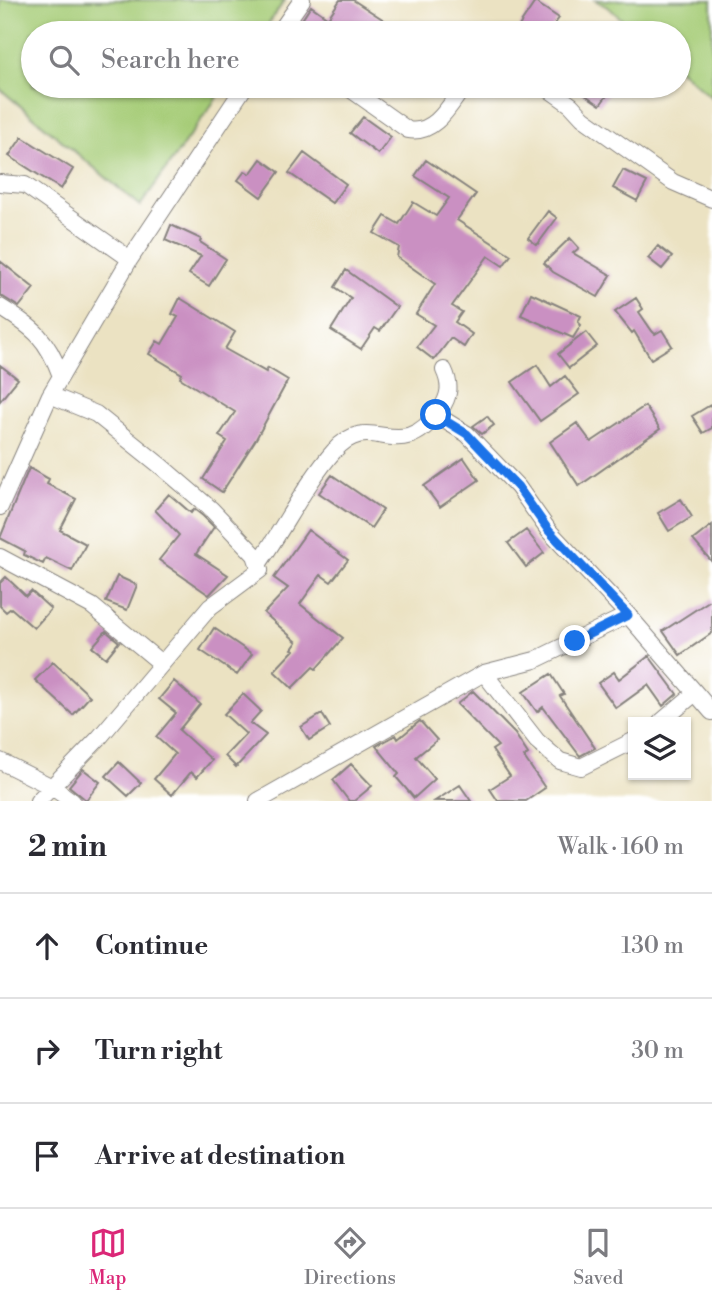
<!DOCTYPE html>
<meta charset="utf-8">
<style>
body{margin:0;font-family:"Libre Bodoni",serif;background:#f2f2f3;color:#2b2b33}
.controls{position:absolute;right:21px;bottom:21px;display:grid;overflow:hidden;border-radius:0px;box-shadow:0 2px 5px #0004}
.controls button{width:63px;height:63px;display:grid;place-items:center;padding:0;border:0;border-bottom:2px solid #e1e1e2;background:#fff;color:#2b2b33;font:35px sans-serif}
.stop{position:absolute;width:21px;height:21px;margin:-16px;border:5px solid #1a73e8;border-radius:50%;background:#fff}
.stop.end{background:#1a73e8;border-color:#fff;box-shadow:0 2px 7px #0008}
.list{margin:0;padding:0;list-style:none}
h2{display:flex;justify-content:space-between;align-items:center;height:91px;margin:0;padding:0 28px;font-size:30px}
h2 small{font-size:23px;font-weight:400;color:#7c7c81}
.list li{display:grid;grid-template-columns:46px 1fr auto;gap:21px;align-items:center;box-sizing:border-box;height:105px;padding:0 28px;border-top:2px solid #e1e1e2}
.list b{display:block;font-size:26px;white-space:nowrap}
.list em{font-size:23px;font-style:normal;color:#7c7c81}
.icon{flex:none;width:38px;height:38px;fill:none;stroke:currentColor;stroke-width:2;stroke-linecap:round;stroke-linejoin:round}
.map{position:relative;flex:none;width:712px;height:801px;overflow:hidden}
.search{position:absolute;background:#fff;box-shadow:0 2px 5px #0004;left:21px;right:21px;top:21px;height:77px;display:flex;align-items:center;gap:18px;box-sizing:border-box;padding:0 24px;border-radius:38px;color:#7c7c81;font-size:26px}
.sheet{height:406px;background:#fff}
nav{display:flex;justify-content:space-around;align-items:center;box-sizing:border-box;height:98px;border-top:2px solid #e1e1e2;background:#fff;font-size:19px;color:#7c7c81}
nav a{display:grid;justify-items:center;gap:4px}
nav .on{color:#db2777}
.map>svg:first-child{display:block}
</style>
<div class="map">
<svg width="712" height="801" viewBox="0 0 712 801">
<rect width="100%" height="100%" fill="#fff"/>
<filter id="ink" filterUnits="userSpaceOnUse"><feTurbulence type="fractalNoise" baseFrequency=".0143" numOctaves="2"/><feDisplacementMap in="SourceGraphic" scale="14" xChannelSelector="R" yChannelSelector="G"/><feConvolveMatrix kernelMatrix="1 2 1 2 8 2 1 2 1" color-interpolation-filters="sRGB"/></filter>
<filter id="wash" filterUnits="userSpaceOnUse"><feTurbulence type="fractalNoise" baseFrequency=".00686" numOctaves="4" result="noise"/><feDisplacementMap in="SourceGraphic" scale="28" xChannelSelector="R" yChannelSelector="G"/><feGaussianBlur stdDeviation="1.57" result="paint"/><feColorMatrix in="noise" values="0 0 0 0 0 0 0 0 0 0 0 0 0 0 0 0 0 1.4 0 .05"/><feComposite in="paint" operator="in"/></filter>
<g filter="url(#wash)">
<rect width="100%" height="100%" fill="#ebe2c2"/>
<path fill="#a6cc77" stroke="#647759" stroke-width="2" d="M 0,0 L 285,0 L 262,33 L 33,33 L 33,86 L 225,86 L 140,206 L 0,89 Z
M 595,0 L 712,0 L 712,98 L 679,69 L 679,33 L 638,33 L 609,8 Z"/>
<g id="blocks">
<path fill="#ca90c2" d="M 340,0 L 353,0 L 387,22 L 380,33 L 329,33 L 314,24 L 308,33 L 296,29 L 311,6 L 328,18 Z
M 535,2 L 559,18 L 548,33 L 529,33 L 519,26 Z
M 572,86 L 614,86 L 600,105 Z
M 363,117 L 391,137 L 378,154 L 350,133 Z
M 22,137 L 73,169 L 61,189 L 9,156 Z
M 304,153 L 346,184 L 332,203 L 289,173 Z
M 261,159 L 279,172 L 261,197 L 238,180 L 245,171 L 250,174 Z
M 426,160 L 476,194 L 457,220 L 511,255 L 503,266 L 488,256 L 452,306 L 462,312 L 455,322 L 472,334 L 464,347 L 451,338 L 434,360 L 417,347 L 434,325 L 416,314 L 435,284 L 397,257 L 399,247 L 374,233 L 385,216 L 399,224 L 413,202 L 436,216 L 449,198 L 415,176 Z
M 623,170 L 647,182 L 637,201 L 613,188 Z
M 548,211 L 557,218 L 537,245 L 528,238 Z
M 171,225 L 201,239 L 200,242 L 226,259 L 209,286 L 189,274 L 201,256 L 165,240 Z
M 570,238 L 579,248 L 573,253 L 611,275 L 598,297 L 553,272 L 544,263 Z
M 658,246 L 672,257 L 662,269 L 648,258 Z
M 0,261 L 34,288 L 19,307 L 0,295 Z
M 346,270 L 397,307 L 380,331 L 375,328 L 361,349 L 331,330 L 351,298 L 335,287 Z
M 531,293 L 581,316 L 578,322 L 581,325 L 573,338 L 521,315 Z
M 180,298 L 235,332 L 225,349 L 266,372 L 268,368 L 288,380 L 256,439 L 222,492 L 203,479 L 227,441 L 219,436 L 235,412 L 180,378 L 182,374 L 149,354 L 157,341 L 162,344 L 178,317 L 172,314 Z
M 636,298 L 643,309 L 639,312 L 652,331 L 655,334 L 662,330 L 672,346 L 651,359 L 634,331 L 632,333 L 615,312 Z
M 586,332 L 597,346 L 569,368 L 558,354 Z
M 0,365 L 18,379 L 0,401 Z
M 537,365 L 551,387 L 565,376 L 579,394 L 540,421 L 512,382 Z
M 712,404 L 712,428 L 703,433 L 692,416 Z
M 645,406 L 660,429 L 579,486 L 550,442 L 577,423 L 591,442 Z
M 487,416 L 494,425 L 482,434 L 473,426 Z
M 464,458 L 479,480 L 440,507 L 424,486 Z
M 29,468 L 49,479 L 47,484 L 76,499 L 60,530 L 86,544 L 72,571 L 46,558 L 43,564 L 24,555 L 25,551 L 0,538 Z
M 332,475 L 383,510 L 371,528 L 319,493 Z
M 169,494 L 191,513 L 194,509 L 203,516 L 214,527 L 196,554 L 228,575 L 209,595 L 159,560 L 179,535 L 155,510 Z
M 681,499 L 692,517 L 669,531 L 658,513 Z
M 712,525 L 712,562 L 693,540 Z
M 308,530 L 348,560 L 331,582 L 321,575 L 300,604 L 343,638 L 316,669 L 313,667 L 292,688 L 274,671 L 294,650 L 292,649 L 297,642 L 264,613 L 288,588 L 274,578 Z
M 526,530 L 544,553 L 526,567 L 508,543 Z
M 117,576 L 137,585 L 127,610 L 106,602 Z
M 6,577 L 26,596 L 31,591 L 51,609 L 34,628 L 11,608 L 6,612 L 0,606 L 0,583 Z
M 712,599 L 712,633 L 680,655 L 663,631 Z
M 214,628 L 252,654 L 237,675 L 200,650 Z
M 106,631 L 119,642 L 106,658 L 92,647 Z
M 649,656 L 677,694 L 663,706 L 648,685 L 616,708 L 598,683 L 614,672 L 619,679 Z
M 53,662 L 90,696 L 73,715 L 35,680 Z
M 551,674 L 564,694 L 560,696 L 595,748 L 580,756 L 543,707 L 537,712 L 523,692 Z
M 174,681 L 200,704 L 179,730 L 212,760 L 197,777 L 191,772 L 172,795 L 154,779 L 175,754 L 156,737 L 176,713 L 159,699 Z
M 473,691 L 515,734 L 528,754 L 524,757 L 545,788 L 526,801 L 498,801 L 490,789 L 510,776 L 492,750 L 498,746 L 457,704 Z
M 243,694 L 261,711 L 250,723 L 266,735 L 236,767 L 225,756 L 246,734 L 224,714 Z
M 322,714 L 330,727 L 309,740 L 301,727 Z
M 420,721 L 437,740 L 416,757 L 435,779 L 414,798 L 396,777 L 399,774 L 376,746 L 396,735 L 398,739 Z
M 119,762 L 141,783 L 128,796 L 106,776 Z
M 351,764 L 372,786 L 354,801 L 349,801 L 333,780 Z
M 83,769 L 100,782 L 86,800 L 69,786 Z
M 460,785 L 471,801 L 435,801 Z"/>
</g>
</g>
<g filter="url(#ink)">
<use href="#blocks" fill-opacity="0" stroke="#86827e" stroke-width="2"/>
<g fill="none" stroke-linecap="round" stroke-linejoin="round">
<defs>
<path id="minor" d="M 279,33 L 302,0
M 346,86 L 408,130 C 435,135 450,105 464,86
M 544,86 L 571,105 L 583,118 L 673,182 L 712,199
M 0,183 L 25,185 L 130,259
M 0,307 C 34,328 47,338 61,376
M 436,415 L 467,434 L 518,487 L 549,531 L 628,615 L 712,712
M 0,507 L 50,395 L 130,259 L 245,86
M 0,557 L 92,606 L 162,664
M 259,563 C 283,529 308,480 334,451 C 373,407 397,469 440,410 C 450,396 451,385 444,370
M 484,673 L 537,741 L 560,761 L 581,767 L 633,741
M 661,722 L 694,694
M 0,761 L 52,787 L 72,801
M 38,801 L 99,738 L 210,607 L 260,570 L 255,555 L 211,509 L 162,467 L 96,414 L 50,395
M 258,801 L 484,673 L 535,660 L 628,615"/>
</defs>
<use href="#minor" stroke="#86827e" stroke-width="18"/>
<use href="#minor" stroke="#fff" stroke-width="16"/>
</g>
</g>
<g fill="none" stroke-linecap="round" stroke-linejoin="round" filter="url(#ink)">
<path stroke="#1a73e8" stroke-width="9" d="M 436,415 L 467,434 L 483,451 L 518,487 L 549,531 L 628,615 L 575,641"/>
</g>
</svg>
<div class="controls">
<button><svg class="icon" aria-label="layers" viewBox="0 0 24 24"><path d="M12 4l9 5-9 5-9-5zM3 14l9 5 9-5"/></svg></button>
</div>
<div class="stop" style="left:436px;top:415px"></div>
<div class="stop end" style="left:575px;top:641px"></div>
<div class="search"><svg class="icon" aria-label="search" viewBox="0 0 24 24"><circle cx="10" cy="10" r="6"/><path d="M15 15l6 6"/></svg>Search here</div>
</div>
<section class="sheet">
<h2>2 min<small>Walk · 160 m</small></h2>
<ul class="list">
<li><svg class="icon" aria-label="ahead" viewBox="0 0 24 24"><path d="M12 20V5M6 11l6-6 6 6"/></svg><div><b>Continue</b></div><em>130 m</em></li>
<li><svg class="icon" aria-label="right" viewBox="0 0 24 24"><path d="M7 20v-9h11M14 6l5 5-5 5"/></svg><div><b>Turn right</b></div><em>30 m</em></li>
<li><svg class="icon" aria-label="arrive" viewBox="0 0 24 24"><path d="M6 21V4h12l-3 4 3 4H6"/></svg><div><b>Arrive at destination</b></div></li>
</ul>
</section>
<nav>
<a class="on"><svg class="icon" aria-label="map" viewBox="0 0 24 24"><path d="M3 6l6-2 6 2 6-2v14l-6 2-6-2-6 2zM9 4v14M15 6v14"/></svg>Map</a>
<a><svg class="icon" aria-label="directions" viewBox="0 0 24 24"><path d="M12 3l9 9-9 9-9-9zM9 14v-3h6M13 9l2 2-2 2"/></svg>Directions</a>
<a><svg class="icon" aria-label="saved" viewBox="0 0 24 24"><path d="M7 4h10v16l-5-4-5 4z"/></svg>Saved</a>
</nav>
